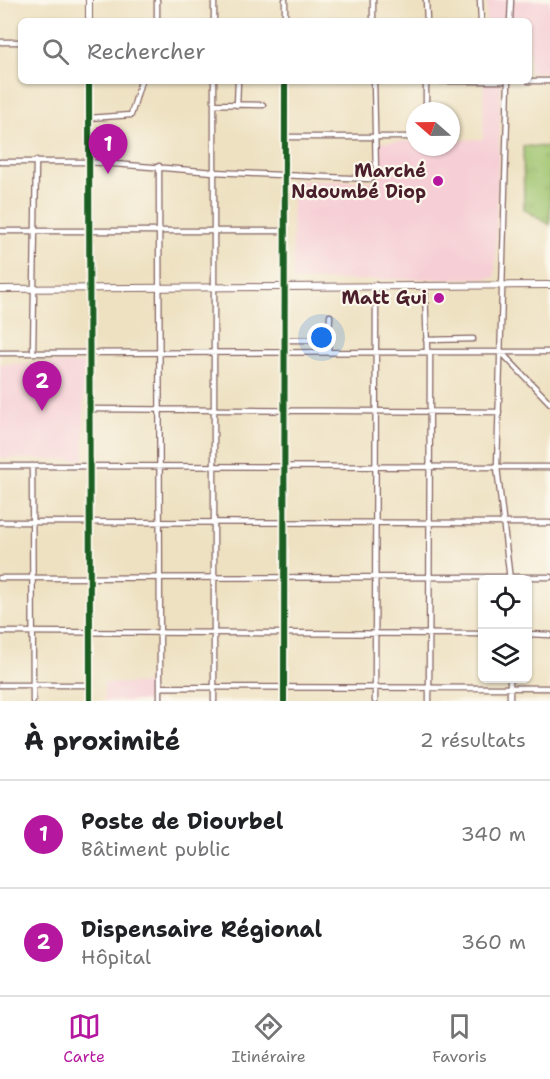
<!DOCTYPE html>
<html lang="fr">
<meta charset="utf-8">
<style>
body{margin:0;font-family:"Shantell Sans",sans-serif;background:#f2f2f2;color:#202124}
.controls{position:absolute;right:18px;bottom:18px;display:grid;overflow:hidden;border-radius:9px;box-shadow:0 2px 4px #0004}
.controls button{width:54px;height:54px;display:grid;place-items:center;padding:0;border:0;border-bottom:2px solid #e0e0e0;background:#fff;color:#202124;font:30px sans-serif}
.compass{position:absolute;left:406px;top:102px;width:54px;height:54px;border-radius:50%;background:#fff;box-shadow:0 2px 4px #0004;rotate:290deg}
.you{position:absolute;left:322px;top:338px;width:21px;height:21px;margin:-15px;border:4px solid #fff;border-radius:50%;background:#1a73e8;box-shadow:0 0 0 9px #1a73e833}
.badge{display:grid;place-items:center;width:39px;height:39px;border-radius:50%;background:#b5179e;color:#fff;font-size:20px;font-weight:700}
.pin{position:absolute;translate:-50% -50px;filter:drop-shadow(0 2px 3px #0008)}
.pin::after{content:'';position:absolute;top:32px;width:21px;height:18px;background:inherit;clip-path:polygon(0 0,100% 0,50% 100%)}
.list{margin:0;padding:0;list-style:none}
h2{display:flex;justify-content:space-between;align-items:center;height:78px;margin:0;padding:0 24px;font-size:26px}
h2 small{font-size:20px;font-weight:400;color:#757577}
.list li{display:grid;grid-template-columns:39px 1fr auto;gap:18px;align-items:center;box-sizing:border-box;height:108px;padding:0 24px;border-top:2px solid #e0e0e0}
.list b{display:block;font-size:22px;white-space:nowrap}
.list p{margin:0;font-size:20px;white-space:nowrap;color:#757577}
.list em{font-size:20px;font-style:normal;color:#757577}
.icon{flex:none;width:33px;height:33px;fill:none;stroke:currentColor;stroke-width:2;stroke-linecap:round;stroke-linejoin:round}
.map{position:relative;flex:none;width:550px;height:701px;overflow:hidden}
.search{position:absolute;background:#fff;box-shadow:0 2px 4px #0004;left:18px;right:18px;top:18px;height:66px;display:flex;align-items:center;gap:15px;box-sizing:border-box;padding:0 21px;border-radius:9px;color:#757577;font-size:22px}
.sheet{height:294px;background:#fff}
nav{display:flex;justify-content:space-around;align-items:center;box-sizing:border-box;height:84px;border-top:2px solid #e0e0e0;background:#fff;font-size:16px;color:#757577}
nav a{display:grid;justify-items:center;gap:3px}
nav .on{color:#b5179e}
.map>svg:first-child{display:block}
</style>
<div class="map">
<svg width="550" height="701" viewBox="0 0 550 701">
<defs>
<pattern id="grass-tufts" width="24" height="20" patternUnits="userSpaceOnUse" patternTransform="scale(1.5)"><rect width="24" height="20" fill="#9fc46e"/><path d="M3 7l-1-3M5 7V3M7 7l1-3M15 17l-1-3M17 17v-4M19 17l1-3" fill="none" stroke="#8aa85f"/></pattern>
</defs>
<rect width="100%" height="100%" fill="#fbf7ec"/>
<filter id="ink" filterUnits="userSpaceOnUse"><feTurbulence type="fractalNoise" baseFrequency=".0167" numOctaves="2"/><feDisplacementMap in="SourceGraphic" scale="12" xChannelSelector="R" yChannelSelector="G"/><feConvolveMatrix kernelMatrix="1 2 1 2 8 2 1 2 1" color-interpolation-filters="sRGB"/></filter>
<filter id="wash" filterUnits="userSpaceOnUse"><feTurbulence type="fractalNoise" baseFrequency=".008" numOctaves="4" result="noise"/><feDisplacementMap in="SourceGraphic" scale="24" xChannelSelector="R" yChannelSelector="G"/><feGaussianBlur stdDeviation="1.35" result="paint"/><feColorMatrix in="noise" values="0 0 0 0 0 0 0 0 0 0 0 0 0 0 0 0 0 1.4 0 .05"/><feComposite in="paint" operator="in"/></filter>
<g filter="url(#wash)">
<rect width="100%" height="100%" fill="#eee1c1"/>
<path fill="#f6cfd6" d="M 487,0 L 550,0 L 550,72 L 529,73 L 529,21 L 486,21 Z
M 484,81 L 501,81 L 495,278 L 293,281 L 292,180 L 378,181 L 378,142 L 415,141 L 415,147 L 451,147 L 451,140 L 483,139 Z
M 84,363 L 84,460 L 0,458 L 0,364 Z
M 104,683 L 151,684 L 152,701 L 104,701 Z"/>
<path fill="url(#grass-tufts)" stroke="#74724c" stroke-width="1.5" d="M 523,146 L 550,147 L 550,225 L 524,209 Z"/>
</g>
<g filter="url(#ink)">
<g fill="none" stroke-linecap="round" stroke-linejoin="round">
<defs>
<path id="street" d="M 157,0 L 157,21
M 373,0 L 373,21
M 426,0 L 427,21
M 480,0 L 481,21
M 214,21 L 214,0
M 285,21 L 285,0
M 510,21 L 511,0
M 0,42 L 21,42
M 426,81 L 426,111
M 440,81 L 503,81
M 508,81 L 497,467 L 510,580
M 529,81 L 550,81
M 214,104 L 263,105
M 237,105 L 238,81
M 89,118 L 131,115 L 141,81
M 285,137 L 415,137
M 0,162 L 89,162 L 214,172 L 371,179 L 376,174 L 374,81
M 159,166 L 160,701
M 0,231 L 285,231
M 425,285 L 427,352
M 285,340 L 328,340
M 426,340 L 473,339
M 328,352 L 330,316
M 501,352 L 550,403
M 0,353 L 550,352
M 33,353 L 36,161
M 89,409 L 499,412
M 0,466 L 550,467
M 32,466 L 33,701
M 0,522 L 550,523
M 0,578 L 550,577
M 0,632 L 482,634
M 528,634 L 550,635
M 510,678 L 510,701
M 0,685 L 90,685
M 160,687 L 550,688
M 214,701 L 214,81
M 284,701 L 285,81
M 375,701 L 376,285
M 429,701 L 430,352"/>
<path id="secondary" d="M 89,21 L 89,0
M 89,81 L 90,701
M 0,289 L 550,285"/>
</defs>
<use href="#street" stroke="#836360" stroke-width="7"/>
<use href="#secondary" stroke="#836360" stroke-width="8"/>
<use href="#street" stroke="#fff" stroke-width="4.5"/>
<use href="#secondary" stroke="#fff" stroke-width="6"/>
<defs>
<path id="cycleway" d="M 89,81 L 90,701
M 284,701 L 285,81"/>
</defs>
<use href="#cycleway" stroke="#fbf7ec" stroke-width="10"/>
<use href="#cycleway" stroke="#1b5e20" stroke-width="6"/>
</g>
</g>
<g fill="#b5179e" stroke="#fbf7ec" stroke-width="2">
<circle cx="438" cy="181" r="6"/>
<circle cx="439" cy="298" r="6"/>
</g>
<g text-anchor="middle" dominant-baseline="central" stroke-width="4.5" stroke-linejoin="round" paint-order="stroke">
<g font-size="18" font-weight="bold" fill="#4a1f2b" stroke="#fbf7ec" text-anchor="end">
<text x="426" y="171">Marché<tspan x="426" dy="21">Ndoumbé Diop</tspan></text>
<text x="427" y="298">Matt Gui</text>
</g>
</g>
</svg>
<div class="controls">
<button><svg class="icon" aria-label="locate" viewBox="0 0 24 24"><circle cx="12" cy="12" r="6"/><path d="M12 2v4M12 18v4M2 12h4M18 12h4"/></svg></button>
<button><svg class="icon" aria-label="layers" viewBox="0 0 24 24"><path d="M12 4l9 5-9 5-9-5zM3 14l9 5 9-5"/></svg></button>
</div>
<svg class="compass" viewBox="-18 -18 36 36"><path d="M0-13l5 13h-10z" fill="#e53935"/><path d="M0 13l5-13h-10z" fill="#757577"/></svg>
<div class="you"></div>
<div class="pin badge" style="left:108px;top:174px">1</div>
<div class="pin badge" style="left:42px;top:411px">2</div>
<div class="search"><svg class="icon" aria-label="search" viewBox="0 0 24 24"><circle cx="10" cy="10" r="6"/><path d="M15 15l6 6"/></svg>Rechercher</div>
</div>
<section class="sheet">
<h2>À proximité<small>2 résultats</small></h2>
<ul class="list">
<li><span class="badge">1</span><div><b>Poste de Diourbel</b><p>Bâtiment public</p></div><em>340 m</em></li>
<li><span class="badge">2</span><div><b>Dispensaire Régional</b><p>Hôpital</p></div><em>360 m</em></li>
</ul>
</section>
<nav>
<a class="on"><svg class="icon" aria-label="map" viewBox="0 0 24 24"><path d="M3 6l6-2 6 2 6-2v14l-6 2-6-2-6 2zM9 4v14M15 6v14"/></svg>Carte</a>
<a><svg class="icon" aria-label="directions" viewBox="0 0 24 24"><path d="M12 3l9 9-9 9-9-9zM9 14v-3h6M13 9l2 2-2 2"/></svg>Itinéraire</a>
<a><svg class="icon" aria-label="saved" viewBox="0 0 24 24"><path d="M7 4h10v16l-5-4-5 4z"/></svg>Favoris</a>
</nav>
